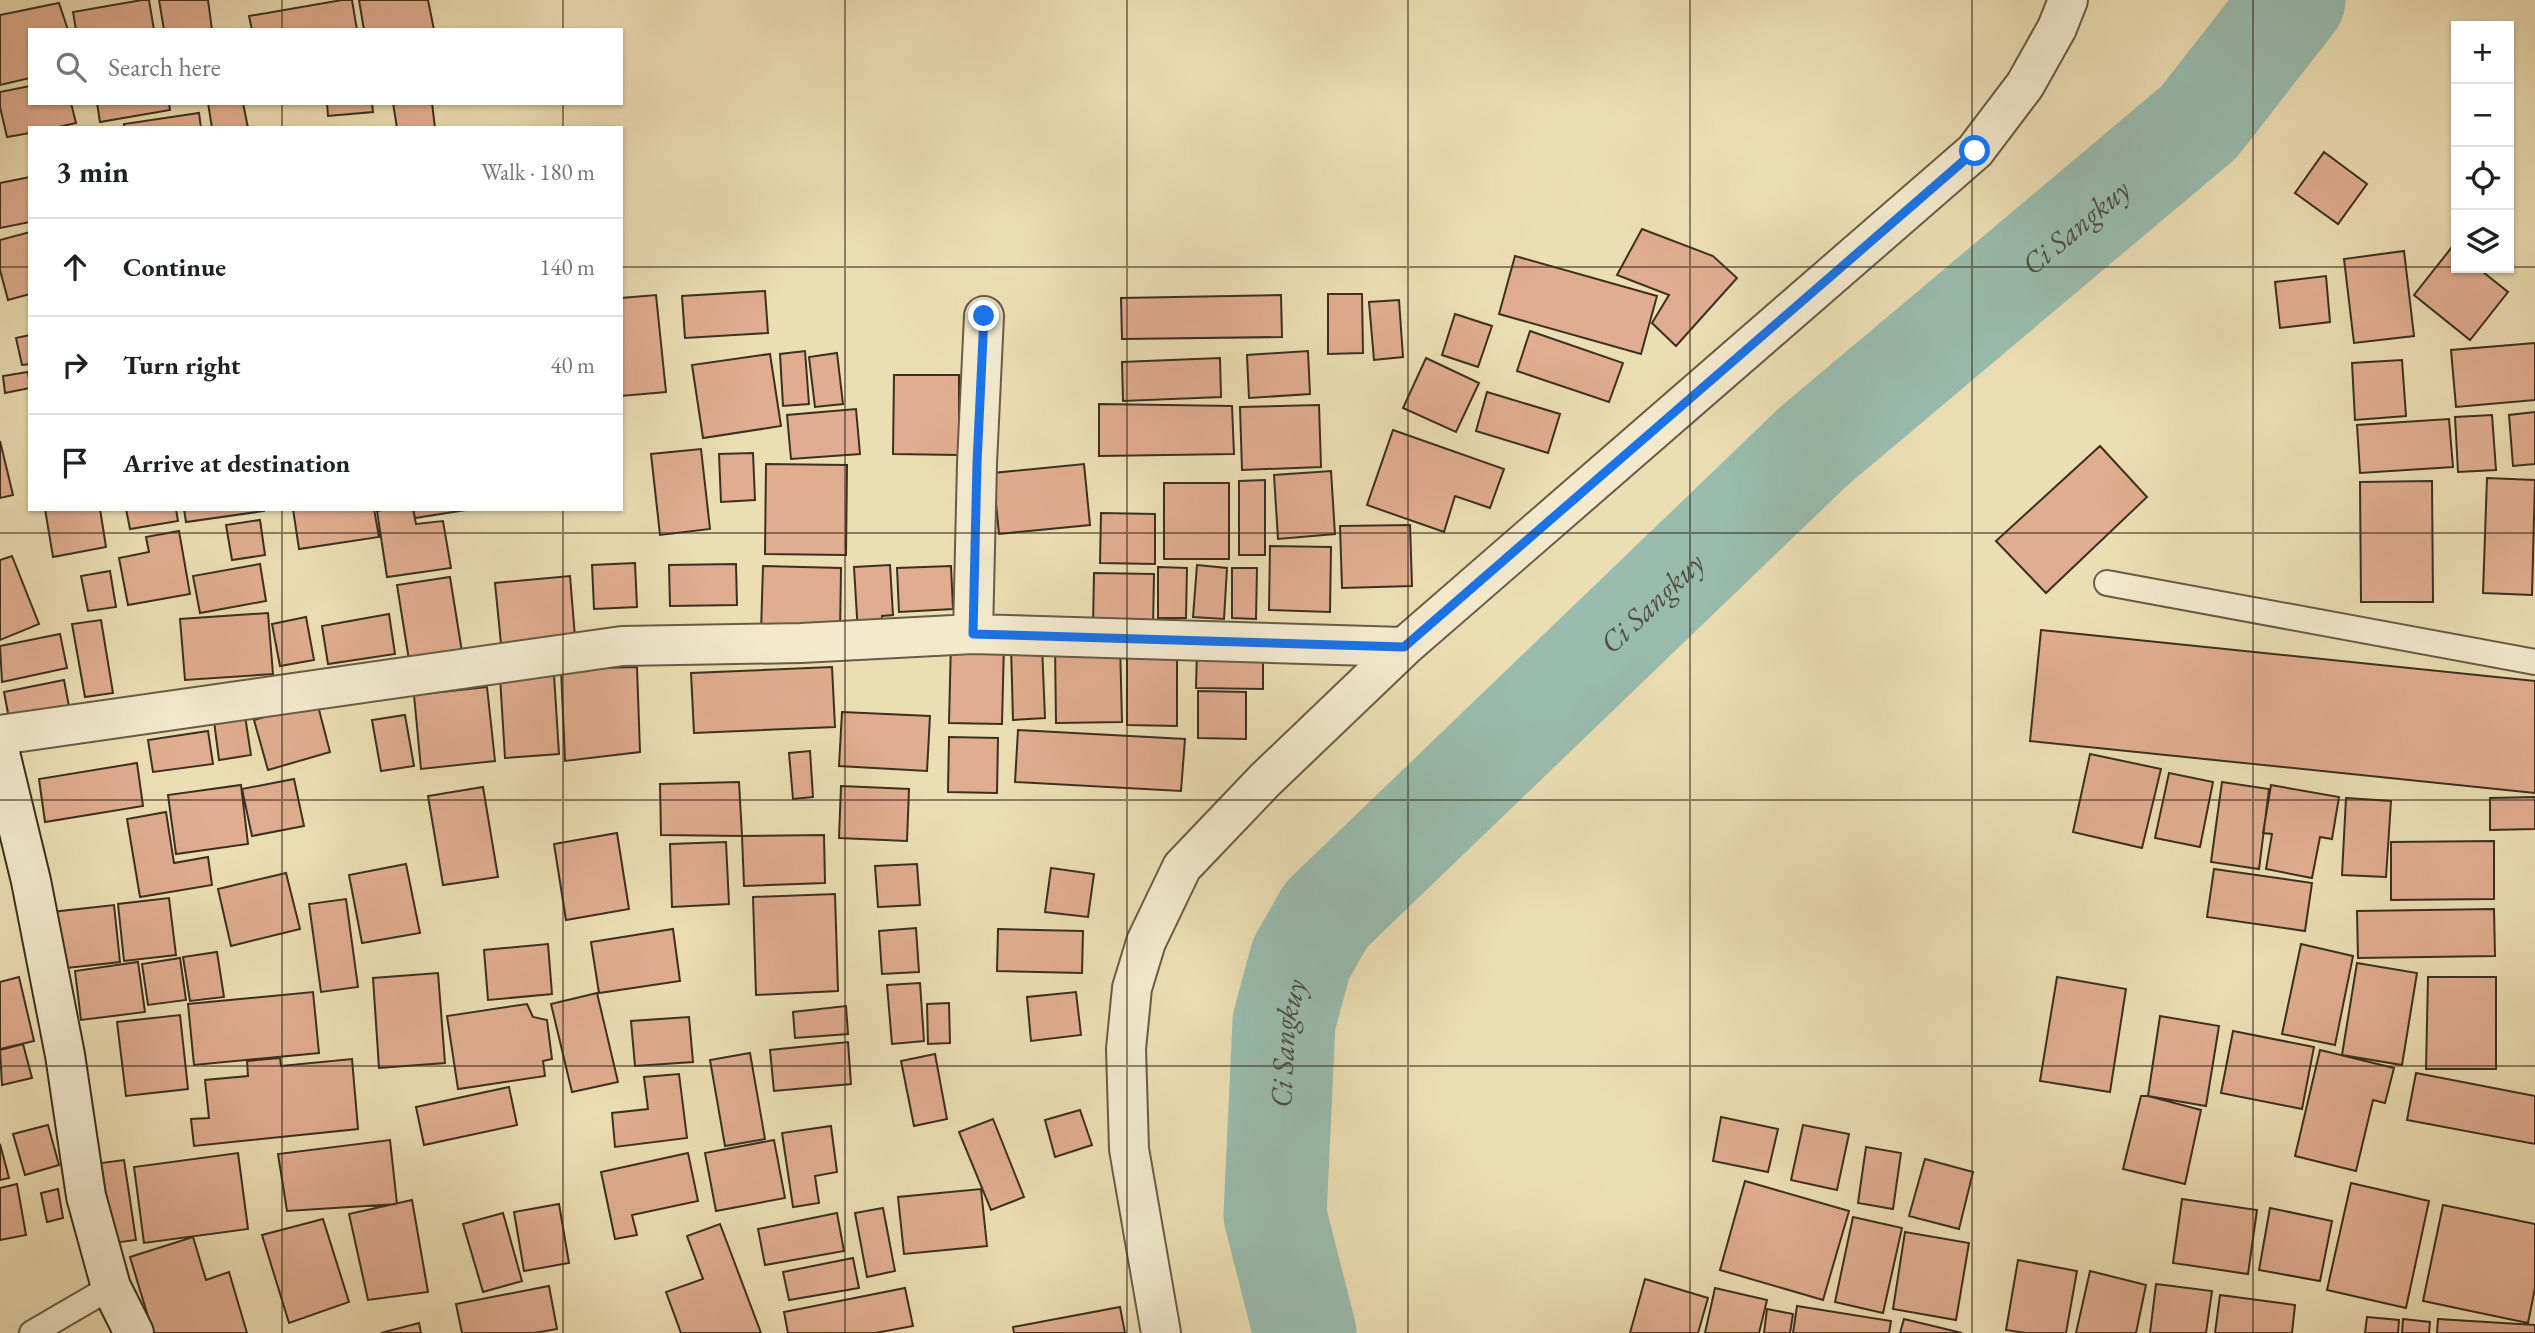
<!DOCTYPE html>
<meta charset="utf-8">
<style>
body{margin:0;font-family:"EB Garamond",serif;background:#f2f2f2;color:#202124}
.controls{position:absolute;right:21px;top:21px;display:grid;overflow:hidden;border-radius:0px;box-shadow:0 2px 5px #0004}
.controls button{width:63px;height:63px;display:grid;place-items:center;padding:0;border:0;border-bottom:2px solid #e0e0e0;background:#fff;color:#202124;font:35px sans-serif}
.stop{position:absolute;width:21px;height:21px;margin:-16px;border:5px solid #1a73e8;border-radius:50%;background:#fff}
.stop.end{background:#1a73e8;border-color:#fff;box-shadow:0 2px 7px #0008}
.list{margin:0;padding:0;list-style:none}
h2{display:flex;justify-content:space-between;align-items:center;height:91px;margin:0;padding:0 28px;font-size:30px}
h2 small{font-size:23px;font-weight:400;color:#757577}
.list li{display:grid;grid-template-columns:46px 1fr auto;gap:21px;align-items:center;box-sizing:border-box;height:98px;padding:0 28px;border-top:2px solid #e0e0e0}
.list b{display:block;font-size:26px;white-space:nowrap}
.list em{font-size:23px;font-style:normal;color:#757577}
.icon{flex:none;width:38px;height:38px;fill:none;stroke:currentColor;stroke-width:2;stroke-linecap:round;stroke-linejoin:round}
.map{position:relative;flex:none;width:2535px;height:1333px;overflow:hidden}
.search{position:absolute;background:#fff;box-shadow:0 2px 5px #0004;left:28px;top:28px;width:595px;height:77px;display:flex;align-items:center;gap:18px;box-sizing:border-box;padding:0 24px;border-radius:0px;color:#757577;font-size:26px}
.panel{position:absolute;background:#fff;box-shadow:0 2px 5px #0004;left:28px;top:126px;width:595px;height:385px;border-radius:0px}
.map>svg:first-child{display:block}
</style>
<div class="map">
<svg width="2535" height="1333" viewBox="0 0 2535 1333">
<rect width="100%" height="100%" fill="#ecdeb3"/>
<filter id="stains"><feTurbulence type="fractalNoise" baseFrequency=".00286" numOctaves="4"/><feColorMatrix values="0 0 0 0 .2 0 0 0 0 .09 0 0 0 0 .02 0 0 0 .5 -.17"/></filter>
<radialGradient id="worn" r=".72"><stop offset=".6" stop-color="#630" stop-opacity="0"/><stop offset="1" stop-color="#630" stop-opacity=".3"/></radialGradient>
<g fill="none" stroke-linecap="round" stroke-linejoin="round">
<path stroke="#99bcae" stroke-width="103" id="s1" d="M 1305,1333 L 1275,1215 L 1284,1022 L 1301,959 L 1326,915 L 1814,446 L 2199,122 L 2294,0"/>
</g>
<path fill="#e1ad90" stroke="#3c3020" stroke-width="2" d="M 142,0 L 149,0 L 154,30 L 76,30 L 73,12 Z
M 159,0 L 208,0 L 212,30 L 164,30 Z
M 342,0 L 352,0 L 357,30 L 252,30 L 249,16 Z
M 359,0 L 428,0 L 434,30 L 364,30 Z
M 59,3 L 68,30 L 30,30 L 30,78 L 0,85 L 0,15 Z
M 30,86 L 30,103 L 71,103 L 76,123 L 54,128 L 30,128 L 30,133 L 7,137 L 0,107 L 0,92 Z
M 97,103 L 169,103 L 170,110 L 100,122 Z
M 208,103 L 243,103 L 248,128 L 212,128 Z
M 327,103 L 372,103 L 373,112 L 328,116 Z
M 393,103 L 432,103 L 435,128 L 397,128 Z
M 199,113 L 201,128 L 124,128 L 124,124 Z
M 2324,152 L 2367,184 L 2338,224 L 2295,193 Z
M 30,177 L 30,222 L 0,228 L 0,183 Z
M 1642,229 L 1713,256 L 1737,278 L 1676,346 L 1652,323 L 1669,295 L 1617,275 Z
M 30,232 L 30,294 L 8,300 L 0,270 L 0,240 Z
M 2452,247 L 2456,250 L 2456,268 L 2478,268 L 2508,292 L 2470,340 L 2414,295 Z
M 2404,251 L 2414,336 L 2354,343 L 2344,259 Z
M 1515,256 L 1657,296 L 1641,354 L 1499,314 Z
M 2326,276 L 2330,322 L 2280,328 L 2275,282 Z
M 765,291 L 768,333 L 685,338 L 682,296 Z
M 1328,294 L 1362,294 L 1363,353 L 1328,354 Z
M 656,295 L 666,392 L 621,396 L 621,298 Z
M 1281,295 L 1282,337 L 1122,339 L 1121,298 Z
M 1399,300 L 1403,357 L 1374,360 L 1369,302 Z
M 1455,314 L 1492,326 L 1478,367 L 1442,355 Z
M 1530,331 L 1623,363 L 1609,402 L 1517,371 Z
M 30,335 L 30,364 L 22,365 L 16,338 Z
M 2535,343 L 2535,400 L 2456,407 L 2451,350 Z
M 805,351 L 809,404 L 783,406 L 780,354 Z
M 1308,351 L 1310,394 L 1249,398 L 1247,355 Z
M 837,353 L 843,404 L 815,407 L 809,357 Z
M 770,354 L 781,426 L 703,438 L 692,365 Z
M 1220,358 L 1221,397 L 1123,401 L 1122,362 Z
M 1426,358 L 1479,383 L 1456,432 L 1403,408 Z
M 2402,360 L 2406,416 L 2355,420 L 2352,363 Z
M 28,372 L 30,388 L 5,393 L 3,376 Z
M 894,375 L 959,375 L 959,455 L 893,454 Z
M 1487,392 L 1560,414 L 1548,453 L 1476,431 Z
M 1099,404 L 1232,406 L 1234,454 L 1099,456 Z
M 1319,405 L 1321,467 L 1242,470 L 1240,407 Z
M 856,409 L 860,454 L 791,459 L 787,415 Z
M 2535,412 L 2535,464 L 2513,466 L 2509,415 Z
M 2492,415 L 2496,470 L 2458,472 L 2455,417 Z
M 2449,419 L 2453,467 L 2360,473 L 2357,425 Z
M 1393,430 L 1504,469 L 1490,508 L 1455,496 L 1444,532 L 1367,505 Z
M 0,441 L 13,495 L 0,498 Z
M 2100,446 L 2147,497 L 2046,593 L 1996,541 Z
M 701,449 L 710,529 L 660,535 L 651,454 Z
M 753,453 L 755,500 L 721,502 L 719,454 Z
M 766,464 L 847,465 L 846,555 L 765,554 Z
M 1084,464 L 1090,525 L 999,534 L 993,473 Z
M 1331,471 L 1335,534 L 1278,539 L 1274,475 Z
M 2487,478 L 2535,480 L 2532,595 L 2483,593 Z
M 1265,480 L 1265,555 L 1239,555 L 1239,481 Z
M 2432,481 L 2433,602 L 2361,602 L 2360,482 Z
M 1164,483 L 1229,483 L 1229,559 L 1164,559 Z
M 45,509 L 100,509 L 106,547 L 53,557 Z
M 126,509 L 176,509 L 178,521 L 130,529 Z
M 184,509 L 264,509 L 264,511 L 186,522 Z
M 293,509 L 374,509 L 379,537 L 299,549 Z
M 388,509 L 413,509 L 416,524 L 443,521 L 451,568 L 387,577 L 377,511 Z
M 413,509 L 472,509 L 415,518 Z
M 1101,513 L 1155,514 L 1155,564 L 1100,563 Z
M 260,520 L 265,555 L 232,560 L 226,525 Z
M 1410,525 L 1412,586 L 1342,588 L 1340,526 Z
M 179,531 L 190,594 L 128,605 L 119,558 L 149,552 L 146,537 Z
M 1270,546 L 1331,547 L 1330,612 L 1269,610 Z
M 12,556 L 39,624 L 0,640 L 0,560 Z
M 635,563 L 637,607 L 594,609 L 592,565 Z
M 260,564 L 266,601 L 200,613 L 193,576 Z
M 736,564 L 737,605 L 670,606 L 669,565 Z
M 890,565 L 893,615 L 882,616 L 882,633 L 858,634 L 854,567 Z
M 1197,565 L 1227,568 L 1224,619 L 1193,617 Z
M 763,566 L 841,568 L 840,634 L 761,632 Z
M 951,566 L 953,609 L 899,612 L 897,568 Z
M 1158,567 L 1187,568 L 1186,618 L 1158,618 Z
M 1232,568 L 1257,568 L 1256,619 L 1232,618 Z
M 110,571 L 116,607 L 88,611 L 81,576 Z
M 1094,573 L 1154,574 L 1153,628 L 1093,626 Z
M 570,576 L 575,637 L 501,644 L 495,583 Z
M 450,577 L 462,652 L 409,660 L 397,585 Z
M 268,613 L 273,674 L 185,680 L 180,619 Z
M 389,614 L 395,654 L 328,664 L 322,626 Z
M 306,617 L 314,660 L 280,666 L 272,624 Z
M 101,620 L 113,693 L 85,697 L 72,624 Z
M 2041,630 L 2535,681 L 2535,793 L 2030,741 Z
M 60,634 L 67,668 L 2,682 L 0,646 Z
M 951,641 L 1004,643 L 1002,724 L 949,723 Z
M 1120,644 L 1122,722 L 1056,723 L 1055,645 Z
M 1042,645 L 1045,718 L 1013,720 L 1011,646 Z
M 1197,649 L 1263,650 L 1263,689 L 1196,688 Z
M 1127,655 L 1177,655 L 1177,726 L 1127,725 Z
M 637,667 L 640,752 L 565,761 L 561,669 Z
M 832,667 L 835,727 L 694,733 L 691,673 Z
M 554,675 L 559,754 L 505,758 L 500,677 Z
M 64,680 L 71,717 L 11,729 L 4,692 Z
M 487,687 L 495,761 L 421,769 L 414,695 Z
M 1198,691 L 1246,692 L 1246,739 L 1198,738 Z
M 317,702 L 330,752 L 268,770 L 254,720 Z
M 842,712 L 930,716 L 927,771 L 839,766 Z
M 405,715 L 414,766 L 381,771 L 372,720 Z
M 245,716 L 251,755 L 219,760 L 214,721 Z
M 1018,730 L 1185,739 L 1181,791 L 1015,782 Z
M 208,731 L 213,764 L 153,772 L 148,740 Z
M 949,737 L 998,738 L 997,793 L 948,792 Z
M 810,751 L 813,797 L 793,799 L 789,753 Z
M 2090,754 L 2161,769 L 2142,848 L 2073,832 Z
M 137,763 L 143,806 L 45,822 L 39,779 Z
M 2169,773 L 2213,782 L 2200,847 L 2155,838 Z
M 294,779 L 304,826 L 252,836 L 242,789 Z
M 739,782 L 742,836 L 661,835 L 660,784 Z
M 2222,782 L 2269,789 L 2259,869 L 2211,862 Z
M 241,785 L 248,844 L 176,854 L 168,795 Z
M 2271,785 L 2339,797 L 2332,839 L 2320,837 L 2312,878 L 2266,869 L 2272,834 L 2263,833 Z
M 841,786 L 909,789 L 907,841 L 839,838 Z
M 483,787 L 498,877 L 443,885 L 428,796 Z
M 2535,797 L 2535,829 L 2490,830 L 2490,798 Z
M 2346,798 L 2391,801 L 2386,877 L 2342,875 Z
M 166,812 L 174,863 L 208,857 L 212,885 L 140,897 L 127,819 Z
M 617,833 L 629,909 L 566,920 L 554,844 Z
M 824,835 L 825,883 L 744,886 L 742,836 Z
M 2494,841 L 2494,899 L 2391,900 L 2391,842 Z
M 726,842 L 729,904 L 672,907 L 670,844 Z
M 406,864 L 420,933 L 362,943 L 349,875 Z
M 917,864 L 920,905 L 878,907 L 875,866 Z
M 1051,868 L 1094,874 L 1088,917 L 1045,912 Z
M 2214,869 L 2312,883 L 2305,931 L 2207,917 Z
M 286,873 L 300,929 L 231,946 L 218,889 Z
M 835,894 L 838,991 L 756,995 L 753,897 Z
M 169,898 L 176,955 L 124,961 L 118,904 Z
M 346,899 L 358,987 L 321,992 L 309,904 Z
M 114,905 L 120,962 L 58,969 L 52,912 Z
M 2494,909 L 2495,956 L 2358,958 L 2357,911 Z
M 916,928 L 919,972 L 882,974 L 879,931 Z
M 673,929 L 680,981 L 599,993 L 591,942 Z
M 998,929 L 1083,931 L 1082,973 L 997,971 Z
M 548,944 L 552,994 L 488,1000 L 484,950 Z
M 2301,944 L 2353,956 L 2335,1045 L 2282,1034 Z
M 217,952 L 224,997 L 190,1001 L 183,957 Z
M 180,958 L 186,1000 L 148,1005 L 142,964 Z
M 138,962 L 145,1012 L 81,1020 L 75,971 Z
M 2357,963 L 2417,973 L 2402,1065 L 2342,1055 Z
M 438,973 L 445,1063 L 379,1068 L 373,978 Z
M 19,977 L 34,1041 L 0,1049 L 0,982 Z
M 2057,977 L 2126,989 L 2110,1092 L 2040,1081 Z
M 2428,977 L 2496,977 L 2496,1069 L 2426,1069 Z
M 920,983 L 924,1041 L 892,1044 L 887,985 Z
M 313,992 L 319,1053 L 194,1065 L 188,1004 Z
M 1076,992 L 1081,1035 L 1031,1041 L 1027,997 Z
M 597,993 L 618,1082 L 572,1092 L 551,1004 Z
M 949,1003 L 950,1043 L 928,1044 L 927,1004 Z
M 527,1004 L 533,1017 L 547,1020 L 552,1059 L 543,1061 L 545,1076 L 458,1089 L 447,1016 Z
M 846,1006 L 848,1034 L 795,1038 L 793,1012 Z
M 180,1015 L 188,1089 L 126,1096 L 117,1022 Z
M 2160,1016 L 2219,1026 L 2206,1106 L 2148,1096 Z
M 689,1017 L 693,1062 L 635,1066 L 631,1021 Z
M 2233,1031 L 2314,1047 L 2302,1109 L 2221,1093 Z
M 848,1042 L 851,1084 L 774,1091 L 770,1050 Z
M 23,1044 L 32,1078 L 2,1085 L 0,1050 Z
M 2320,1050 L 2394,1068 L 2385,1103 L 2373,1100 L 2356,1171 L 2295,1156 Z
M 750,1053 L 765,1139 L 725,1146 L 710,1060 Z
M 935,1054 L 947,1119 L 914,1126 L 901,1061 Z
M 280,1058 L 281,1066 L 352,1059 L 358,1129 L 194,1146 L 191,1119 L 209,1118 L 205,1080 L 248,1076 L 247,1061 Z
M 2416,1073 L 2535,1096 L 2535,1144 L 2407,1120 Z
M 679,1074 L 687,1138 L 615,1147 L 612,1113 L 648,1109 L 644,1077 Z
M 509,1087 L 517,1125 L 424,1145 L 416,1107 Z
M 2141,1096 L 2148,1096 L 2201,1110 L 2185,1184 L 2123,1169 Z
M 1080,1110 L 1092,1145 L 1055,1157 L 1045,1120 Z
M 1721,1117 L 1778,1129 L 1768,1172 L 1713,1161 Z
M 993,1119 L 1024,1197 L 991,1210 L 959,1132 Z
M 48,1125 L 59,1165 L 25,1175 L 13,1134 Z
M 1803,1125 L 1849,1134 L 1837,1190 L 1791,1180 Z
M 831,1126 L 837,1172 L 815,1176 L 819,1203 L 793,1207 L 782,1133 Z
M 390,1140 L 397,1204 L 287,1211 L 278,1154 Z
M 774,1140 L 785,1198 L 716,1211 L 705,1153 Z
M 0,1144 L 9,1178 L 0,1180 Z
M 1866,1147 L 1901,1153 L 1893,1209 L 1858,1203 Z
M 238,1153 L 248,1229 L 144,1243 L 134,1167 Z
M 688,1153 L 698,1201 L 632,1215 L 637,1235 L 615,1239 L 601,1172 Z
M 1925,1159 L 1973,1172 L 1959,1229 L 1909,1216 Z
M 124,1160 L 136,1240 L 113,1243 L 101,1163 Z
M 1745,1181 L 1849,1211 L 1823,1300 L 1720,1270 Z
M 2351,1183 L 2429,1201 L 2406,1308 L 2327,1290 Z
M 17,1184 L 26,1235 L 0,1240 L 0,1188 Z
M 58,1189 L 63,1218 L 47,1222 L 41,1193 Z
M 981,1189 L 987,1246 L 904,1254 L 898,1197 Z
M 2182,1199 L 2257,1210 L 2248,1274 L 2173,1263 Z
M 412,1200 L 428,1292 L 368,1300 L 349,1214 Z
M 559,1204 L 569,1263 L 524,1271 L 514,1212 Z
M 2443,1205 L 2535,1224 L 2535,1288 L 2528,1323 L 2423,1301 Z
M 883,1208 L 895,1271 L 867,1277 L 855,1213 Z
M 2270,1208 L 2332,1221 L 2320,1281 L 2259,1270 Z
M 503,1213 L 522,1281 L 483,1292 L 463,1224 Z
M 837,1213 L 844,1251 L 765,1265 L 758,1229 Z
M 1853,1217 L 1902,1228 L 1883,1313 L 1835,1302 Z
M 323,1219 L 349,1302 L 289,1323 L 262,1235 Z
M 720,1224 L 761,1333 L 681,1333 L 666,1292 L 703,1279 L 687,1236 Z
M 1905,1232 L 1969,1243 L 1956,1320 L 1893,1309 Z
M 193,1237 L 206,1280 L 229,1272 L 247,1333 L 153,1333 L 130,1257 Z
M 853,1258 L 859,1288 L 789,1300 L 783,1272 Z
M 2018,1260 L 2077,1271 L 2066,1333 L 2026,1333 L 2006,1330 Z
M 2090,1271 L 2146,1285 L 2136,1333 L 2076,1333 Z
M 1645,1279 L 1708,1298 L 1698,1333 L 1630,1333 Z
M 2156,1284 L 2212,1291 L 2206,1333 L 2150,1333 Z
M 549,1286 L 557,1329 L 534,1333 L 462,1333 L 456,1304 Z
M 905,1288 L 913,1326 L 875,1333 L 788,1333 L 784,1312 Z
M 1715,1288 L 1767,1300 L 1759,1333 L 1705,1333 Z
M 2220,1295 L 2295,1305 L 2292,1333 L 2215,1333 Z
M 1797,1306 L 1891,1321 L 1889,1333 L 1793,1333 Z
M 1120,1307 L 1125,1333 L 1014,1333 L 1013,1327 Z
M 1767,1309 L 1793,1314 L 1790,1333 L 1764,1333 Z
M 2367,1317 L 2399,1320 L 2398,1333 L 2365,1333 Z
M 1904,1319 L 1962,1333 L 1900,1333 Z
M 2403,1319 L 2430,1322 L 2429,1333 L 2402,1333 Z
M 2438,1319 L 2535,1325 L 2535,1333 L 2437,1333 Z
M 419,1323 L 421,1333 L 381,1333 Z"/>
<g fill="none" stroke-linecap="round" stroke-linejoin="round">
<defs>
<path id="lane" d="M 2107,583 L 2535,662
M 32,1333 L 111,1287"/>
<path id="street" d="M 973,634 L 977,463 L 984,316
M 0,735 L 622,646 L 801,643 L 973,634 L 1404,647
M 1161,1333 L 1129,1149 L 1126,1049 L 1132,988 L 1146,942 L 1182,867 L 1265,780 L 1404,647 L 1975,151 L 2025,85 L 2057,28 L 2068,0"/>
<path id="secondary" d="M 0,753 L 31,881 L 65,1055 L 86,1196 L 111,1287 L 134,1333"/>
</defs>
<use href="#lane" stroke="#685c45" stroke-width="28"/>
<use href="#street" stroke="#685c45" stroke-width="42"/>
<use href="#secondary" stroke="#3c3020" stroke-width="42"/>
<use href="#lane" stroke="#f3eace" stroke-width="24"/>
<use href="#street" stroke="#f3eace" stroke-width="38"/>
<use href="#secondary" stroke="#f3eace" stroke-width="38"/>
</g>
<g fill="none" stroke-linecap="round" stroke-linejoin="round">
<path stroke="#1a73e8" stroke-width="9" d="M 984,316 L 977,463 L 973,634 L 1404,647 L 1975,151"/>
</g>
<path fill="none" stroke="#3c3020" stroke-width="2" stroke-opacity="0.55" d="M 282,0 L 282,30M 563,0 L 563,30M 845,0 L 845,1333M 1127,0 L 1127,1333M 1408,0 L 1408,1333M 1690,0 L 1690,1333M 1972,0 L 1972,1333M 2253,0 L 2253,1333M 282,103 L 282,128M 563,103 L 563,128M 0,267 L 30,267M 621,267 L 2456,267M 2509,267 L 2535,267M 282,509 L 282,1333M 563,509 L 563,1333M 0,533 L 2535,533M 0,800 L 2535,800M 0,1066 L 2535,1066"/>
<g text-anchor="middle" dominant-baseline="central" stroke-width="6" stroke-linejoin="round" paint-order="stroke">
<g font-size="30" font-style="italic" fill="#4f4c3c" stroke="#f3eace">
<text stroke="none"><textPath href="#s1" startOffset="1449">Ci Sangkuy</textPath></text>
<text stroke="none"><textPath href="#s1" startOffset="882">Ci Sangkuy</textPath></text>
<text stroke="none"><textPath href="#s1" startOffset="294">Ci Sangkuy</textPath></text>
</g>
</g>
<rect width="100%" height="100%" filter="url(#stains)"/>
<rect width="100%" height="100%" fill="url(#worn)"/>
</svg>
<div class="controls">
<button>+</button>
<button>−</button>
<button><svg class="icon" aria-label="locate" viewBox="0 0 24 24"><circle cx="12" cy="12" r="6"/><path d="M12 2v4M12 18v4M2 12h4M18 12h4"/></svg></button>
<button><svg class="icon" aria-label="layers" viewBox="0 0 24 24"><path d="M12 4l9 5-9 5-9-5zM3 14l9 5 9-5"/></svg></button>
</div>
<div class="stop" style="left:1975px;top:151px"></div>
<div class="stop end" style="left:984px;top:316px"></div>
<div class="search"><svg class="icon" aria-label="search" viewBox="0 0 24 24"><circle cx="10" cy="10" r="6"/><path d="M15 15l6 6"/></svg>Search here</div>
<section class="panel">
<h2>3 min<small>Walk · 180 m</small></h2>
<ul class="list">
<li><svg class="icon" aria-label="ahead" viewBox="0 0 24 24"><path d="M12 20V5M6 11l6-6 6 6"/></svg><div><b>Continue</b></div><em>140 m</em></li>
<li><svg class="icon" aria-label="right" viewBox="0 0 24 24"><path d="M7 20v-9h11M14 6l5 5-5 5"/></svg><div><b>Turn right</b></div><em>40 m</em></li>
<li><svg class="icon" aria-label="arrive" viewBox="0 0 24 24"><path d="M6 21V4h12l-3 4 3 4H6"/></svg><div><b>Arrive at destination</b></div></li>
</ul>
</section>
</div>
